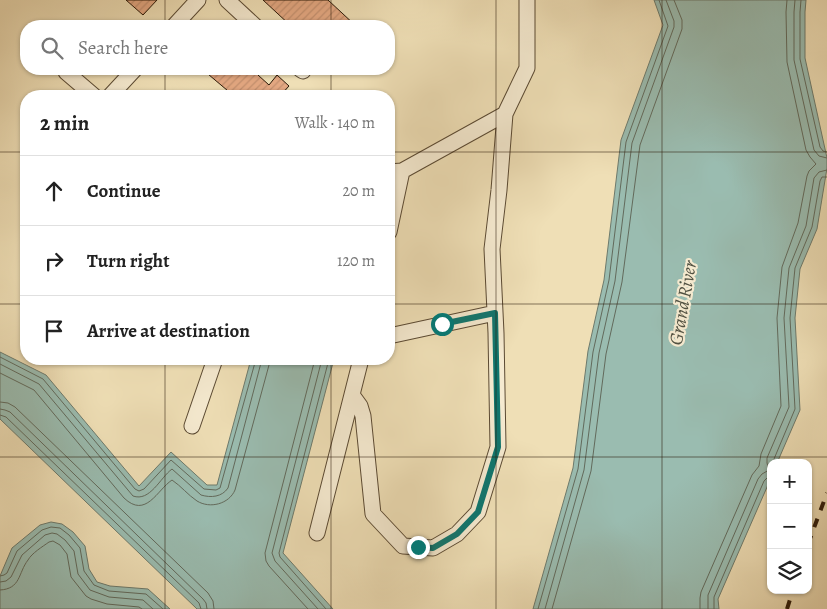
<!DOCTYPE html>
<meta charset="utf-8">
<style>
body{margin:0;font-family:Alegreya,serif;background:#f2f2f2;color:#222}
.controls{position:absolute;right:15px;bottom:15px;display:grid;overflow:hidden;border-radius:10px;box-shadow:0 1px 4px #0004}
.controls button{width:45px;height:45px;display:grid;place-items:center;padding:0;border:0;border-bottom:1px solid #e0e0e0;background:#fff;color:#222;font:25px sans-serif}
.stop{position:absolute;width:15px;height:15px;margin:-11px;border:4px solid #0f766e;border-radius:50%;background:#fff}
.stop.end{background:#0f766e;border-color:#fff;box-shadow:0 1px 5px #0008}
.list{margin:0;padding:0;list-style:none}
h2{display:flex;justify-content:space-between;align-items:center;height:65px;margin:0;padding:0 20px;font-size:21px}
h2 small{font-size:16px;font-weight:400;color:#767676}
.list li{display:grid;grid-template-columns:32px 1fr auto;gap:15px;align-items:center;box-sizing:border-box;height:70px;padding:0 20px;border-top:1px solid #e0e0e0}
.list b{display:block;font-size:19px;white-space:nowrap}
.list em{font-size:16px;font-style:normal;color:#767676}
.icon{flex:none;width:28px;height:28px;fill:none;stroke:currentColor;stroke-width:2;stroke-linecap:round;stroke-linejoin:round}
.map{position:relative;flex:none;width:827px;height:609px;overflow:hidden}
.search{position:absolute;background:#fff;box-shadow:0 1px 4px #0004;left:20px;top:20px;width:375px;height:55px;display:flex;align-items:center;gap:12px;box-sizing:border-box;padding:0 18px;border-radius:20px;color:#767676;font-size:19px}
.panel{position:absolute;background:#fff;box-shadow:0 1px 4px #0004;left:20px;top:90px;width:375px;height:275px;border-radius:20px}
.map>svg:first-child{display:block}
</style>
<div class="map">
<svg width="827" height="609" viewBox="0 0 827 609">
<defs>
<pattern id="building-hatch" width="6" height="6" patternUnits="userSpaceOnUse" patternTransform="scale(1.25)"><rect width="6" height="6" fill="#e4a882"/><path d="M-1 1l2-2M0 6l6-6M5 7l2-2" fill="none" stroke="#c4906f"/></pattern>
</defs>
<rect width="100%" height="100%" fill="#efdfb6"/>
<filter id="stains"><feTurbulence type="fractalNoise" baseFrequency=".004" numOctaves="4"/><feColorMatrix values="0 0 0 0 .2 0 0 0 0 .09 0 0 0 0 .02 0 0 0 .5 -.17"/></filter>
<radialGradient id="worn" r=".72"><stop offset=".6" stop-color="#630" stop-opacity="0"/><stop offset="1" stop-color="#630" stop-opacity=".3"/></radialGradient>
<path fill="#9abcb0" stroke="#6d7a6c" d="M 654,0 L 806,0 L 805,12 L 805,58 L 827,158 L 827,168 L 817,229 L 800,269 L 795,318 L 800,410 L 777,463 L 771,463 L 771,478 L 718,599 L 719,609 L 533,609 L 573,468 L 588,351 L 604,280 L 621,140 L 663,25 Z
M 0,352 L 46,375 L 139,486 L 171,452 L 207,485 L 217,485 L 251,359 L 334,359 L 283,553 L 333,609 L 197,609 L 0,419 Z
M 51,522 L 62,524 L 73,532 L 85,546 L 89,569 L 97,582 L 110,586 L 148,589 L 170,609 L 0,609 L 0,576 L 12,548 L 40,525 Z"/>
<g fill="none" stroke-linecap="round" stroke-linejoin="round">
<path stroke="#626a5c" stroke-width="1" d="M 795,0 L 794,12 L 794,60 L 814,150 L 819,156 L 827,158
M 801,0 L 800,12 L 800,59 L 820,147 L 823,151 L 827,152
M 0,357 L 43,379 L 135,489 L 139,491 L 144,489 L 171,460 L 204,489 L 216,490 L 220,488 L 256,359
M 0,364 L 39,384 L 133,496 C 150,502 160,478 172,469 L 201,495 C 211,498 222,497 228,488 L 262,359
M 0,373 L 34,390 L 124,498 C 146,519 157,490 172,480 C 181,486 188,495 197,501 C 210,509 229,504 235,490 L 269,365 L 270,359
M 0,402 L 8,403 L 15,407 L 208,593 L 213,601 L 214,609
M 0,409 L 5,410 L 10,412 L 203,599 L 206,603 L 207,609
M 0,415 L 6,417 L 199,603 L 201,609
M 773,463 L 774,459 L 795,409 L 790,318 L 795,268 L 812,227 L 820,181 L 822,177 L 827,177
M 0,576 L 4,575 L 7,573 L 17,551 L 42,530 L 51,527 L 60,528 L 69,535 L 80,548 L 84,571 L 94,585 L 109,591 L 146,594 L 163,609
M 0,582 L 6,581 L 11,577 L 22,555 L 45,535 L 52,533 L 57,534 L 65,540 L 74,551 L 78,574 L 90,590 L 109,597 L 143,600 L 153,609
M 0,590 C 21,589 18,573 28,560 C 32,553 42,547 49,542 L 53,541 L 60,545 L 67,554 L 71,577 L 86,596 L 91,599 L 107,604 L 139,607 L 142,609
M 308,609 L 269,566 L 266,561 L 265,553 L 315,359
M 318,609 L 275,561 L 272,553 L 322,359
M 326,609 L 280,557 L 279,553 L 329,359
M 538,609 L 578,469 L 593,352 L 609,280 L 626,142 L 668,26 L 659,0
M 545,609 L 584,470 L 599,353 L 615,281 L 632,143 L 674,27 L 674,21 L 666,0
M 552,609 L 591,471 L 606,354 L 622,282 L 640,145 L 682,29 L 682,20 L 674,0
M 700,609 L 700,598 L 701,592 L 752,475 L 759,466 L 761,454 L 781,406 L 777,318 L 782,267 L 798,223 L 807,176 L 809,171 L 816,164 L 810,157 L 806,150 L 787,62 L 786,12 L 787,0
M 708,609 L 708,595 L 758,479 L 762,474 L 769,470 L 767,463 L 767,458 L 789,407 L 784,318 L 789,268 L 806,226 L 814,178 L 819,172 L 827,170
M 714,609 L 714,597 L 764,481 L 767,478 L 771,478"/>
</g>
<path fill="url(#building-hatch)" stroke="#2a1807" d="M 126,0 L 157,0 L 143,15 Z
M 263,0 L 328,0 L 356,26 L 291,26 Z
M 202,69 L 263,69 L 258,75 L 269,85 L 277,75 L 289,86 L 280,96 L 234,96 Z"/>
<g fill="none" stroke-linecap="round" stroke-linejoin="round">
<defs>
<path id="minor" d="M 227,0 L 255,26
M 174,26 L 198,0
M 65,69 L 66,72 L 94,96
M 300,69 L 303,71
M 110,96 L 135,69
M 389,172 L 402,171 L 505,114 L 527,68 L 527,0
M 389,232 L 402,171
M 389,336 L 495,313
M 352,395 L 360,406 L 363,416 L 373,514 L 403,546 L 433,548 L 457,534 L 478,512 L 498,447 L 496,333 L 492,249 L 499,190 L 505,114
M 192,426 L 215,359
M 317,533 L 361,359"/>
</defs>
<use href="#minor" stroke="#5b4a33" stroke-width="17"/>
<use href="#minor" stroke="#f5ead0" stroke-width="15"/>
<path stroke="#2a1807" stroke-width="4" stroke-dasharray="9 9" stroke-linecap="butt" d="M 808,544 L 827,493
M 787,609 L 793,590"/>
</g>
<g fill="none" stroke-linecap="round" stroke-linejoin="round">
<path stroke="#0f766e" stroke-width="6" d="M 418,547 L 433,548 L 457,534 L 478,512 L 498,447 L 495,313 L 442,324"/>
</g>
<path fill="none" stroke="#2a1807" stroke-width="1" stroke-opacity="0.55" d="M 165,0 L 165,26M 331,0 L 331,26M 496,0 L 496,609M 662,0 L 662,609M 165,69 L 165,96M 331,69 L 331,96M 0,152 L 26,152M 389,152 L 827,152M 0,304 L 26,304M 389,304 L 827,304M 165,359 L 165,609M 331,359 L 331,609M 0,457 L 827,457"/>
<g text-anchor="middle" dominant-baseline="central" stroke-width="4.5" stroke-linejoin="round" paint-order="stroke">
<g font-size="19" font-style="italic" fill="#515142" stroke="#f5ead0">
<text transform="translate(683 303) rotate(-80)">Grand River</text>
</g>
</g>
<rect width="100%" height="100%" filter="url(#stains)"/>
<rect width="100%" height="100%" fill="url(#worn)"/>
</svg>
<div class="controls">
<button>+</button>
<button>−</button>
<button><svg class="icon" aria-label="layers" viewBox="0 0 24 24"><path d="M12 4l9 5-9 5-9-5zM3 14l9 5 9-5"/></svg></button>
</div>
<div class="stop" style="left:442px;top:324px"></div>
<div class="stop end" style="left:418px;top:547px"></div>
<div class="search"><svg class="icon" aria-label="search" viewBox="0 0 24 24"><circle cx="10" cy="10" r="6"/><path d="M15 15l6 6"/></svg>Search here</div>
<section class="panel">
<h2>2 min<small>Walk · 140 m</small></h2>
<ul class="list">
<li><svg class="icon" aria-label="ahead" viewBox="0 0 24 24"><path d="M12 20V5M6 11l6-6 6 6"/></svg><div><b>Continue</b></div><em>20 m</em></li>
<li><svg class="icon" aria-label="right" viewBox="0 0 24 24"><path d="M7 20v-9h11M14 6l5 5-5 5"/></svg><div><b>Turn right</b></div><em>120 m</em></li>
<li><svg class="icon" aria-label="arrive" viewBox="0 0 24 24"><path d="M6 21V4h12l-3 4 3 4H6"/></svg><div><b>Arrive at destination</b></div></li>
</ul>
</section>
</div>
